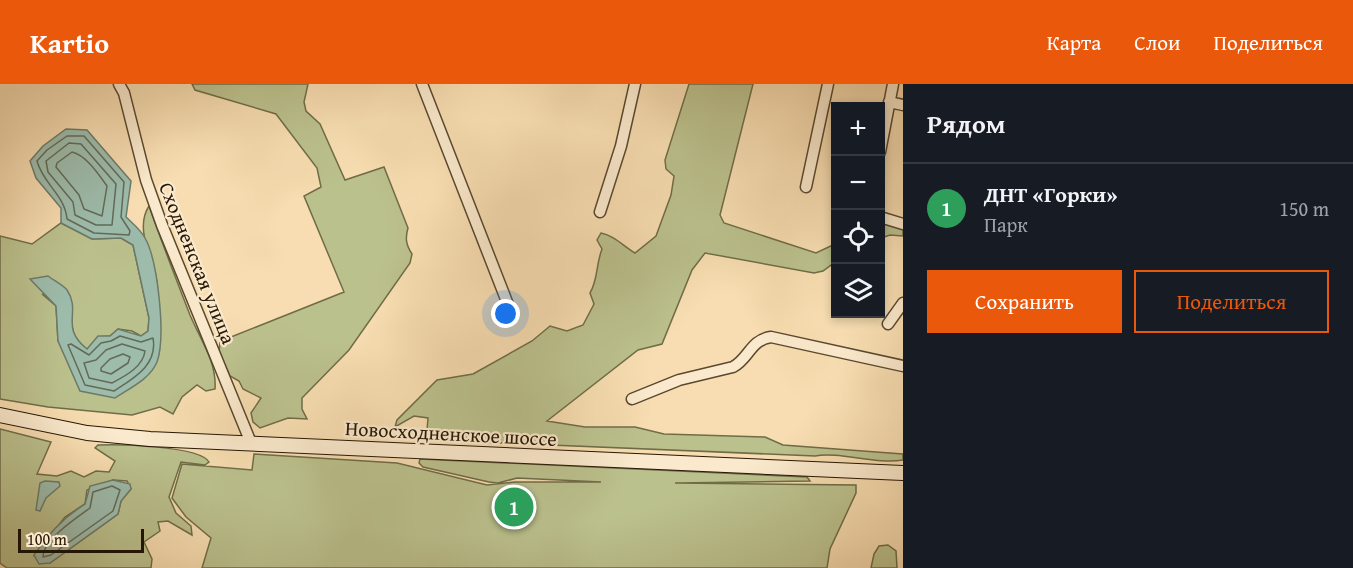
<!DOCTYPE html>
<html lang="ru">
<meta charset="utf-8">
<style>
body{margin:0;font-family:"Gentium Book Plus",serif;background:#242831;color:#f1f3f6}
.controls{position:absolute;right:18px;top:18px;display:grid;overflow:hidden;border-radius:0px;box-shadow:0 3px 9px #0003}
.controls button{width:54px;height:54px;display:grid;place-items:center;padding:0;border:0;border-bottom:2px solid #363941;background:#171b24;color:#f1f3f6;font:30px sans-serif}
.scale{position:absolute;left:18px;bottom:15px;width:126px;box-sizing:border-box;padding-left:6px;border:3px solid #261704;border-top:0;font-size:16px;line-height:21px;white-space:nowrap;color:#261704;-webkit-text-stroke:4px #fae9cc;paint-order:stroke}
.you{position:absolute;left:506px;top:230px;width:21px;height:21px;margin:-15px;border:4px solid #fff;border-radius:50%;background:#1a73e8;box-shadow:0 0 0 9px #1a73e833}
.badge{display:grid;place-items:center;width:39px;height:39px;border-radius:50%;background:#ea580c;color:#fff;font-size:20px;font-weight:700}
.pin{position:absolute;translate:-50% -50%;border:3px solid #fff;box-shadow:0 2px 6px #0006}
.list{margin:0;padding:0;list-style:none}
h2{display:flex;justify-content:space-between;align-items:center;height:78px;margin:0;padding:0 24px;font-size:26px}
h2 small{font-size:20px;font-weight:400;color:#9ea1a6}
.list li{display:grid;grid-template-columns:39px 1fr auto;gap:18px;align-items:center;box-sizing:border-box;height:90px;padding:0 24px;border-top:2px solid #363941}
.list b{display:block;font-size:22px;white-space:nowrap}
.list p{margin:0;font-size:20px;white-space:nowrap;color:#9ea1a6}
.list em{font-size:20px;font-style:normal;color:#9ea1a6}
.actions{display:flex;gap:12px;padding:18px 24px}
.actions a{flex:1;padding:14px 0;border:2px solid #ea580c;border-radius:0px;text-align:center;font-size:21px;color:#ea580c}
.actions .main{background:#ea580c;color:#fff}
.icon{flex:none;width:33px;height:33px;fill:none;stroke:currentColor;stroke-width:2;stroke-linecap:round;stroke-linejoin:round}
.map{position:relative;flex:none;width:903px;height:484px;overflow:hidden}
header{display:flex;align-items:center;gap:36px;box-sizing:border-box;height:84px;padding:0 30px;background:#ea580c;color:#fff}
header strong{font-size:28px}
nav{display:flex;gap:33px;margin-inline-start:auto;font-size:21px}
main{display:flex}
aside{flex:1;background:#171b24}
.map>svg:first-child{display:block}
</style>
<header>
<strong>Kartio</strong>
<nav><a>Карта</a><a>Слои</a><a>Поделиться</a></nav>
</header>
<main>
<div class="map">
<svg width="903" height="484" viewBox="0 0 903 484">
<rect width="100%" height="100%" fill="#f7ddb1"/>
<filter id="stains"><feTurbulence type="fractalNoise" baseFrequency=".00333" numOctaves="4"/><feColorMatrix values="0 0 0 0 .2 0 0 0 0 .09 0 0 0 0 .02 0 0 0 .5 -.17"/></filter>
<radialGradient id="worn" r=".72"><stop offset=".6" stop-color="#630" stop-opacity="0"/><stop offset="1" stop-color="#630" stop-opacity=".3"/></radialGradient>
<path fill="#bbc18d" stroke="#706c48" stroke-width="1.5" fill-rule="evenodd" d="M 192,0 L 308,0 L 304,18 L 306,27 L 320,40 L 345,96 L 384,83 L 408,144 C 405,154 406,161 412,170 L 410,179 L 349,266 L 302,314 L 302,325 L 307,335 L 288,334 L 260,344 L 253,338 L 251,329 L 261,314 L 243,305 L 239,297 L 230,292 L 219,268 L 220,258 L 226,255 L 344,208 L 304,112 L 321,103 L 317,84 L 276,30 L 195,6 Z
M 689,0 L 753,0 L 720,131 L 724,139 L 816,169 L 835,160 L 835,178 L 823,187 L 814,189 L 705,169 L 692,186 L 662,260 L 638,266 L 547,337 L 585,343 L 635,343 L 664,350 L 765,353 L 783,361 L 903,370 L 903,376 C 877,381 839,367 815,372 L 407,355 L 427,346 L 428,334 L 414,332 L 395,343 L 397,336 L 437,296 L 473,290 L 532,257 L 550,242 L 567,247 L 583,241 L 594,220 L 590,209 C 598,196 596,180 602,165 L 597,156 L 601,149 C 615,152 622,161 635,169 L 656,152 L 671,111 L 674,92 L 666,85 L 665,76 Z
M 149,122 C 162,159 176,195 190,231 C 200,255 217,278 215,305 L 206,307 L 197,301 L 182,313 L 173,330 L 160,323 L 132,331 L 48,323 L 0,315 L 0,152 L 32,160 L 61,139 L 92,155 L 121,154 L 133,161 L 149,234 L 148,247 L 141,252 L 132,247 L 118,245 L 110,252 L 98,253 L 88,266 C 72,254 70,243 72,224 L 42,210 L 56,222 L 58,257 L 143,295 C 146,274 160,216 157,198 C 153,174 134,145 149,122 Z
M 880,134 L 903,142 L 903,152 L 890,151 L 881,154 Z
M 0,345 L 51,358 L 37,390 L 57,392 L 71,387 L 84,393 L 96,387 L 109,388 L 115,377 L 95,364 L 98,361 C 118,360 200,362 209,378 L 205,381 L 181,378 L 169,413 L 176,429 L 191,442 L 192,451 L 168,437 L 158,438 L 160,447 L 144,458 L 152,475 L 151,484 L 7,484 L 0,479 ZM 113,396 L 127,397 L 131,405 L 121,417 L 118,430 L 50,479 L 34,472 L 65,433 L 85,420 L 87,406 Z
M 254,370 L 397,379 L 487,401 L 515,398 L 601,398 L 517,394 L 498,399 L 489,398 L 423,383 L 419,379 L 420,375 L 807,393 L 810,397 L 675,399 L 856,401 L 856,409 L 830,465 L 827,484 L 202,484 L 211,454 L 186,433 L 172,414 L 182,380 L 252,386 Z
M 888,461 L 896,467 L 897,484 L 871,484 L 874,470 L 879,462 Z"/>
<path fill="#9dbcac" stroke="#6d7a69" stroke-width="1.5" d="M 66,45 L 87,46 L 131,97 L 126,133 C 132,139 141,146 145,154 C 158,177 166,253 157,278 C 150,295 130,304 115,314 L 80,307 L 58,257 L 56,222 L 30,195 L 48,192 C 53,196 63,201 67,206 C 82,228 59,243 87,265 L 98,252 L 110,252 L 118,245 L 141,252 L 148,247 L 149,234 L 133,161 L 121,154 L 92,155 L 61,139 L 61,124 L 36,94 L 30,77 L 43,62 Z
M 113,396 L 130,400 L 131,405 L 121,417 L 118,430 L 50,479 L 39,480 L 34,471 C 48,450 64,433 85,420 L 90,402 Z
M 45,397 L 59,398 L 60,402 L 46,414 L 40,427 L 36,426 L 40,399 Z"/>
<g fill="none" stroke-linecap="round" stroke-linejoin="round">
<path stroke="#626a58" stroke-width="1.5" d="M 67,52 L 84,52 L 124,98 L 121,133 L 130,147 L 129,151 L 94,149 L 67,135 C 65,111 43,100 37,77 L 47,66 Z
M 69,59 L 81,60 L 116,100 L 112,141 L 96,141 L 75,131 L 73,118 L 48,88 L 46,77 Z
M 72,68 C 86,71 99,91 107,102 L 102,132 L 84,125 L 79,111 L 56,83 L 57,79 Z
M 120,252 L 141,258 L 153,254 C 158,281 134,294 114,307 L 85,301 L 68,261 L 71,260 L 89,271 L 101,259 L 111,257 Z
M 122,260 L 145,267 C 143,283 125,292 112,299 L 89,294 L 84,279 L 96,276 L 106,266 Z
M 123,270 L 130,273 L 128,279 L 111,290 L 101,287 L 101,284 L 110,275 Z
M 112,402 L 120,406 L 113,427 L 51,471 L 43,473 C 43,456 76,434 90,424 L 93,408 Z"/>
<defs>
<path id="minor" d="M 119,0 L 124,9 L 146,96 L 162,141 L 251,359
M 422,0 L 509,223
M 889,18 L 903,21
M 880,68 L 893,0
M 806,103 L 828,0
M 600,128 L 621,62 L 635,0
M 880,133 L 903,140
M 888,240 L 903,219
M 632,315 L 679,296 L 733,283 C 749,275 750,256 771,253 L 903,282"/>
<path id="secondary" d="M 0,331 L 87,349 L 150,355 L 903,389"/>
</defs>
<use href="#minor" stroke="#5a482f" stroke-width="13"/>
<use href="#secondary" stroke="#261704" stroke-width="16"/>
<use href="#minor" stroke="#fae9cc" stroke-width="10"/>
<use href="#secondary" stroke="#fae9cc" stroke-width="14"/>
</g>
<g text-anchor="middle" dominant-baseline="central" stroke-width="4.5" stroke-linejoin="round" paint-order="stroke">
<g font-size="20" fill="#261704" stroke="#fae9cc">
<text transform="translate(198 179) rotate(68)">Сходненская улица</text>
<text transform="translate(451 349) rotate(3)">Новосходненское шоссе</text>
</g>
</g>
<rect width="100%" height="100%" filter="url(#stains)"/>
<rect width="100%" height="100%" fill="url(#worn)"/>
</svg>
<div class="controls">
<button>+</button>
<button>−</button>
<button><svg class="icon" aria-label="locate" viewBox="0 0 24 24"><circle cx="12" cy="12" r="6"/><path d="M12 2v4M12 18v4M2 12h4M18 12h4"/></svg></button>
<button><svg class="icon" aria-label="layers" viewBox="0 0 24 24"><path d="M12 4l9 5-9 5-9-5zM3 14l9 5 9-5"/></svg></button>
</div>
<div class="scale">100 m</div>
<div class="you"></div>
<div class="pin badge" style="left:514px;top:423px;background:#2e9e5b">1</div>
</div>
<aside>
<h2>Рядом<small></small></h2>
<ul class="list">
<li><span class="badge" style="background:#2e9e5b">1</span><div><b>ДНТ «Горки»</b><p>Парк</p></div><em>150 m</em></li>
</ul>
<div class="actions"><a class="main">Сохранить</a><a>Поделиться</a></div>
</aside>
</main>
